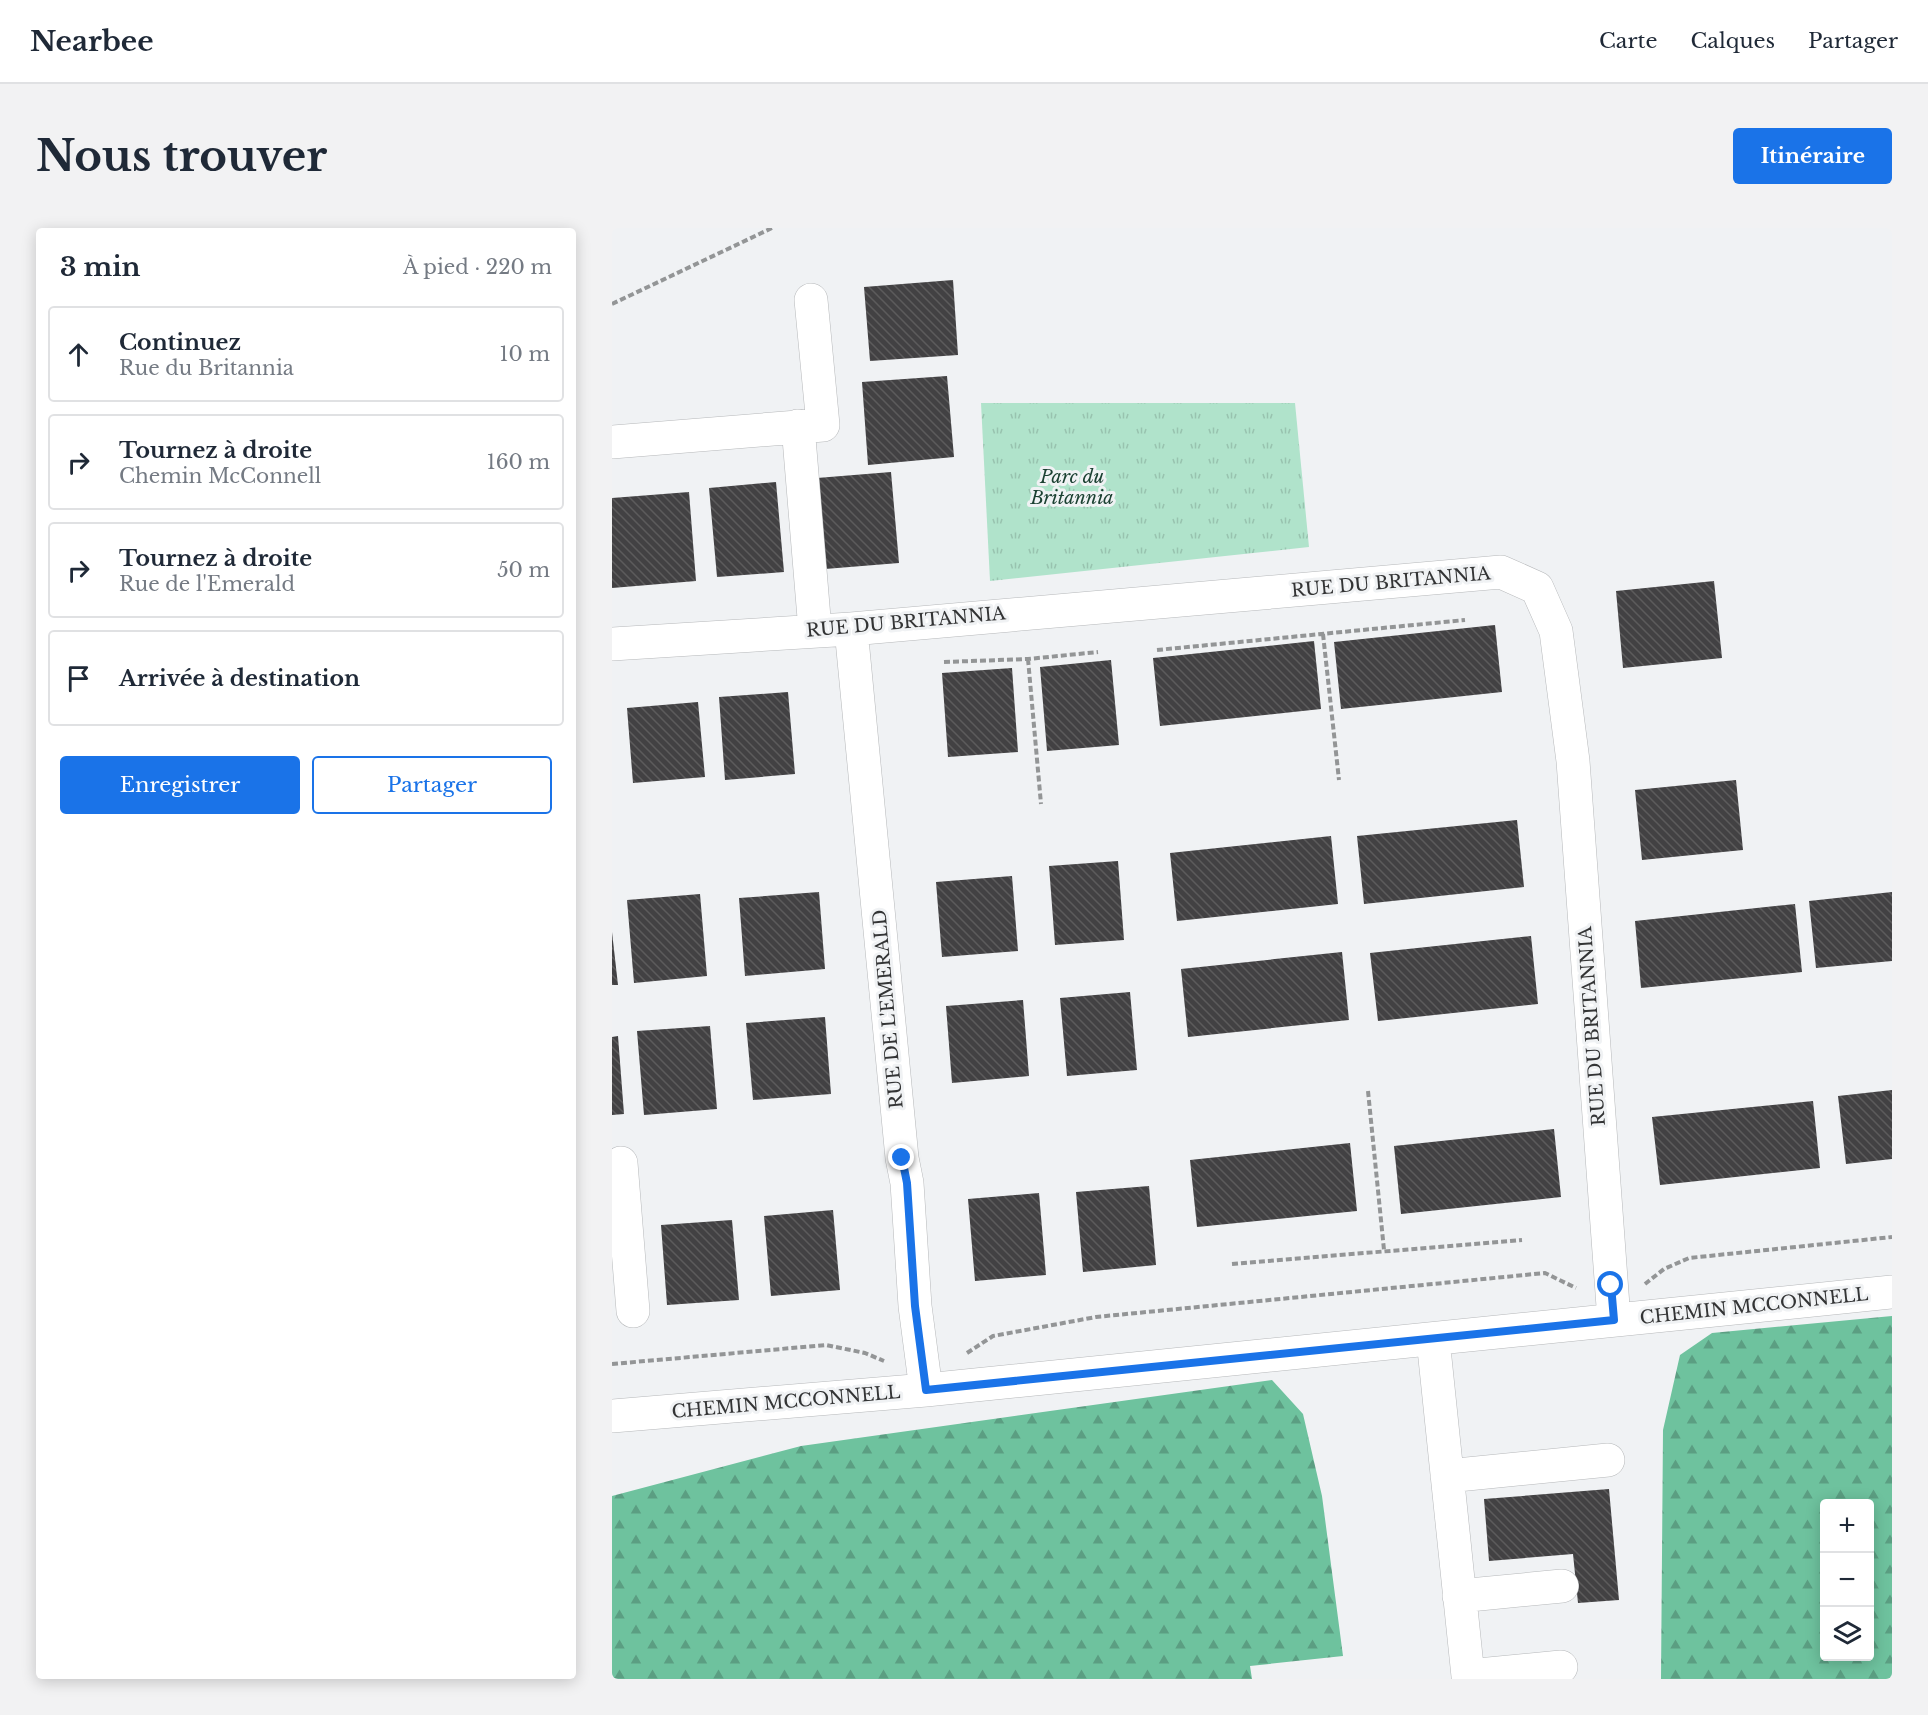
<!DOCTYPE html>
<html lang="fr">
<meta charset="utf-8">
<style>
body{margin:0;font-family:"Libre Baskerville",serif;background:#f2f2f3;color:#1f2937}
.controls{position:absolute;right:18px;bottom:18px;display:grid;overflow:hidden;border-radius:6px;box-shadow:0 3px 15px #0003}
.controls button{width:54px;height:54px;display:grid;place-items:center;padding:0;border:0;border-bottom:2px solid #e0e1e3;background:#fff;color:#1f2937;font:30px sans-serif}
.stop{position:absolute;width:18px;height:18px;margin:-14px;border:4px solid #1a73e8;border-radius:50%;background:#fff}
.stop.end{background:#1a73e8;border-color:#fff;box-shadow:0 2px 6px #0008}
.list{margin:0;padding:0;list-style:none}
h2{display:flex;justify-content:space-between;align-items:center;height:78px;margin:0;padding:0 24px;font-size:26px}
h2 small{font-size:20px;font-weight:400;color:#747a83}
.list li{display:grid;grid-template-columns:39px 1fr auto;gap:18px;align-items:center;box-sizing:border-box;height:96px;margin:0 12px 12px;padding:0 12px;border:2px solid #e0e1e3;border-radius:6px}
.list b{display:block;font-size:22px;white-space:nowrap}
.list p{margin:0;font-size:20px;white-space:nowrap;color:#747a83}
.list em{font-size:20px;font-style:normal;color:#747a83}
.actions{display:flex;gap:12px;padding:18px 24px}
.actions a{flex:1;padding:14px 0;border:2px solid #1a73e8;border-radius:6px;text-align:center;font-size:21px;color:#1a73e8}
.actions .main{background:#1a73e8;color:#fff}
.icon{flex:none;width:33px;height:33px;fill:none;stroke:currentColor;stroke-width:2;stroke-linecap:round;stroke-linejoin:round}
.map{position:relative;flex:none;width:1280px;height:1451px;overflow:hidden;border-radius:6px}
header{display:flex;align-items:center;gap:36px;box-sizing:border-box;height:84px;padding:0 30px;background:#fff;border-bottom:2px solid #e0e1e3}
header strong{font-size:28px}
nav{display:flex;gap:33px;margin-inline-start:auto;font-size:21px}
.intro{display:flex;align-items:center;justify-content:space-between;box-sizing:border-box;height:144px;padding:0 36px}
h1{margin:0;font-size:42px}
.button{padding:15px 27px;border-radius:6px;background:#1a73e8;color:#fff;font-size:21px;font-weight:700}
main{display:flex;gap:36px;padding:0 36px}
aside{flex:1;background:#fff;border-radius:6px;box-shadow:0 3px 15px #0003}
.map>svg:first-child{display:block}
</style>
<header>
<strong>Nearbee</strong>
<nav><a>Carte</a><a>Calques</a><a>Partager</a></nav>
</header>
<div class="intro"><h1>Nous trouver</h1><a class="button">Itinéraire</a></div>
<main>
<aside>
<h2>3 min<small>À pied · 220 m</small></h2>
<ul class="list">
<li><svg class="icon" aria-label="ahead" viewBox="0 0 24 24"><path d="M12 20V5M6 11l6-6 6 6"/></svg><div><b>Continuez</b><p>Rue du Britannia</p></div><em>10 m</em></li>
<li><svg class="icon" aria-label="right" viewBox="0 0 24 24"><path d="M7 20v-9h11M14 6l5 5-5 5"/></svg><div><b>Tournez à droite</b><p>Chemin McConnell</p></div><em>160 m</em></li>
<li><svg class="icon" aria-label="right" viewBox="0 0 24 24"><path d="M7 20v-9h11M14 6l5 5-5 5"/></svg><div><b>Tournez à droite</b><p>Rue de l'Emerald</p></div><em>50 m</em></li>
<li><svg class="icon" aria-label="arrive" viewBox="0 0 24 24"><path d="M6 21V4h12l-3 4 3 4H6"/></svg><div><b>Arrivée à destination</b></div></li>
</ul>
<div class="actions"><a class="main">Enregistrer</a><a>Partager</a></div>
</aside>
<div class="map">
<svg width="1280" height="1451" viewBox="0 0 1280 1451">
<defs>
<pattern id="forest-firs" width="22" height="20" patternUnits="userSpaceOnUse" patternTransform="scale(1.5)"><rect width="22" height="20" fill="#6ec29e"/><path d="M5 1l3.5 6h-7zM16 11l3.5 6h-7z" fill="#5b9e82"/></pattern>
<pattern id="park-tufts" width="24" height="20" patternUnits="userSpaceOnUse" patternTransform="scale(1.5)"><rect width="24" height="20" fill="#b0e3cb"/><path d="M3 7l-1-3M5 7V3M7 7l1-3M15 17l-1-3M17 17v-4M19 17l1-3" fill="none" stroke="#98c3af"/></pattern>
<pattern id="building-back-hatch" width="6" height="6" patternUnits="userSpaceOnUse" patternTransform="scale(1.5)"><rect width="6" height="6" fill="#424143"/><path d="M-1 5l2 2M0 0l6 6M5-1l2 2" fill="none" stroke="#5c5b5c"/></pattern>
</defs>
<rect width="100%" height="100%" fill="#f0f2f4"/>
<path fill="url(#forest-firs)" fill-rule="evenodd" d="M 1280,1088 L 1280,1451 L 1049,1451 L 1051,1202 L 1068,1127 L 1100,1105 ZM 1212,1276 L 1258,1276 L 1258,1428 L 1212,1428 Z
M 660,1152 L 691,1186 L 710,1268 L 731,1428 L 638,1438 L 640,1451 L 0,1451 L 0,1268 L 189,1218 Z"/>
<path fill="url(#park-tufts)" d="M 369,175 L 683,175 L 697,319 L 378,353 Z"/>
<path fill="url(#building-back-hatch)" d="M 341,52 L 346,127 L 258,133 L 252,59 Z
M 335,148 L 342,229 L 256,237 L 250,154 Z
M 279,244 L 287,335 L 213,341 L 205,250 Z
M 164,254 L 172,344 L 105,349 L 97,260 Z
M 77,264 L 84,353 L 0,360 L 0,270 Z
M 1102,353 L 1110,430 L 1011,440 L 1004,363 Z
M 883,397 L 890,464 L 729,481 L 722,414 Z
M 702,413 L 709,481 L 548,498 L 541,430 Z
M 499,432 L 507,517 L 435,523 L 428,439 Z
M 400,440 L 406,524 L 336,529 L 330,445 Z
M 176,464 L 183,546 L 113,552 L 107,469 Z
M 86,474 L 93,549 L 21,555 L 15,480 Z
M 1124,552 L 1131,622 L 1030,632 L 1023,562 Z
M 905,592 L 912,659 L 752,676 L 745,608 Z
M 719,608 L 726,676 L 565,693 L 558,625 Z
M 506,633 L 512,712 L 443,717 L 437,638 Z
M 400,648 L 406,723 L 330,729 L 324,654 Z
M 207,664 L 213,741 L 133,748 L 127,670 Z
M 1280,664 L 1280,733 L 1204,740 L 1197,673 Z
M 88,666 L 95,748 L 22,755 L 15,672 Z
M 1183,676 L 1190,744 L 1029,760 L 1023,693 Z
M 0,704 L 6,757 L 0,757 Z
M 919,708 L 926,776 L 766,793 L 758,725 Z
M 730,724 L 737,792 L 576,809 L 569,741 Z
M 518,764 L 525,842 L 455,848 L 448,770 Z
M 411,772 L 417,848 L 340,855 L 334,778 Z
M 213,789 L 219,866 L 141,872 L 134,795 Z
M 98,798 L 105,881 L 32,887 L 25,803 Z
M 6,808 L 12,886 L 0,887 L 0,809 Z
M 1280,862 L 1280,931 L 1234,936 L 1226,868 Z
M 1201,873 L 1208,940 L 1048,957 L 1040,889 Z
M 942,901 L 949,969 L 789,986 L 782,918 Z
M 738,915 L 745,983 L 585,999 L 578,932 Z
M 537,958 L 544,1037 L 471,1044 L 464,964 Z
M 427,965 L 434,1047 L 363,1053 L 356,971 Z
M 221,982 L 228,1062 L 159,1068 L 152,988 Z
M 120,992 L 127,1072 L 55,1077 L 49,997 Z
M 997,1261 L 1007,1372 L 966,1375 L 961,1326 L 877,1333 L 872,1271 Z"/>
<g fill="none" stroke-linecap="round" stroke-linejoin="round">
<defs>
<path id="minor" d="M 186,198 L 203,402
M 0,214 L 211,197 L 199,72
M 239,401 L 290,930 L 295,955 L 303,1078 L 314,1162
M 0,416 L 239,401 L 889,344 L 925,360 L 944,403 L 961,533 L 1002,1092
M 9,935 L 21,1083
M 821,1111 L 856,1448 L 949,1439
M 0,1188 L 314,1162 L 1280,1064
M 835,1248 L 996,1232
M 847,1368 L 950,1358"/>
</defs>
<use href="#minor" stroke="#b6b8ba" stroke-width="34"/>
<path stroke="#939596" stroke-width="4" stroke-dasharray="6 3" stroke-linecap="butt" d="M 0,76 L 160,0
M 711,406 L 727,552
M 545,422 L 853,392
M 416,431 L 429,576
M 332,434 L 416,431 L 486,424
M 756,863 L 772,1022
M 620,1036 L 910,1012
M 1033,1056 L 1052,1041 L 1077,1030 L 1280,1009
M 355,1125 L 381,1108 L 484,1089 L 933,1045 L 964,1060
M 0,1136 L 214,1117 L 253,1125 L 272,1133"/>
<use href="#minor" stroke="#fff" stroke-width="33"/>
</g>
<g fill="none" stroke-linecap="round" stroke-linejoin="round">
<path stroke="#1a73e8" stroke-width="8" d="M 290,930 L 295,955 L 303,1078 L 314,1162 L 1002,1092 L 999,1057"/>
</g>
<g text-anchor="middle" dominant-baseline="central" stroke-width="6" stroke-linejoin="round" paint-order="stroke">
<g font-size="18" font-style="italic" fill="#1b4132" stroke="#f0f2f4">
<text x="460" y="249">Parc du<tspan x="460" dy="21">Britannia</tspan></text>
</g>
<g font-size="18" fill="#333435" stroke="#f0f2f4">
<text transform="translate(779 354) rotate(-5)">RUE DU BRITANNIA</text>
<text transform="translate(294 394) rotate(-5)">RUE DU BRITANNIA</text>
<text transform="translate(276 781) rotate(-95)">RUE DE L'EMERALD</text>
<text transform="translate(980 798) rotate(-94)">RUE DU BRITANNIA</text>
<text transform="translate(1142 1078) rotate(-6)">CHEMIN MCCONNELL</text>
<text transform="translate(174 1174) rotate(-5)">CHEMIN MCCONNELL</text>
</g>
</g>
</svg>
<div class="controls">
<button>+</button>
<button>−</button>
<button><svg class="icon" aria-label="layers" viewBox="0 0 24 24"><path d="M12 4l9 5-9 5-9-5zM3 14l9 5 9-5"/></svg></button>
</div>
<div class="stop" style="left:999px;top:1057px"></div>
<div class="stop end" style="left:290px;top:930px"></div>
</div>
</main>
